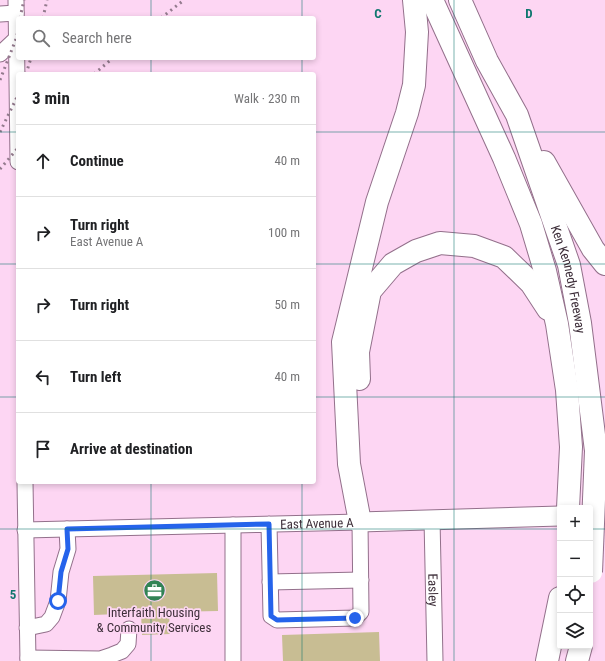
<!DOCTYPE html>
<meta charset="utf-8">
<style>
body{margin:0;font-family:"Roboto Condensed",sans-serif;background:#f6f6f6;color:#202124}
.controls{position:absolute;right:12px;bottom:12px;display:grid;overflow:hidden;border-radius:4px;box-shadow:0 2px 6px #0003}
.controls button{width:36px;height:36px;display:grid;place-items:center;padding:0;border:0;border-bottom:1px solid #e0e0e0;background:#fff;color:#202124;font:20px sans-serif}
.stop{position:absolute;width:12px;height:12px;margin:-9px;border:3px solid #2563eb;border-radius:50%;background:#fff}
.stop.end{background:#2563eb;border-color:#fff;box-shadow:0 1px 4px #0008}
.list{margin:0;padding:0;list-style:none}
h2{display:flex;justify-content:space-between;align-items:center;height:52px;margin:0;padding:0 16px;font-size:17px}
h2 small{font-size:13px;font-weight:400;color:#757577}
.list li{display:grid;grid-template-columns:26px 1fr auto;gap:12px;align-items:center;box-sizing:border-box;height:72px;padding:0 16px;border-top:1px solid #e0e0e0}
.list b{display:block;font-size:15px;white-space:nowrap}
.list p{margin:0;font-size:13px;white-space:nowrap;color:#757577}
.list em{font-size:13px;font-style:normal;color:#757577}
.icon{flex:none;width:22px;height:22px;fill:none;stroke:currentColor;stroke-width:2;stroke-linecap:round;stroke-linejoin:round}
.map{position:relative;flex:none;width:605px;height:661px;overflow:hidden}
.search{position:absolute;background:#fff;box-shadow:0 2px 6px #0003;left:16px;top:16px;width:300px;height:44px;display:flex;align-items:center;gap:10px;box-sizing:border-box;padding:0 14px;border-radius:4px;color:#757577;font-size:15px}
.panel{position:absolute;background:#fff;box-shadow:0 2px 6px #0003;left:16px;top:72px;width:300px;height:412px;border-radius:4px}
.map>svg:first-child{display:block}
</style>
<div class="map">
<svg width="605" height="661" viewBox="0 0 605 661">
<rect width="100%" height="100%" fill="#fdd6f3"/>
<path fill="#c8bd93" d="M 217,573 L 218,611 L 169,612 L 170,634 L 142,635 L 141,613 L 94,615 L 93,576 Z
M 379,632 L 380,661 L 283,661 L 282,635 Z"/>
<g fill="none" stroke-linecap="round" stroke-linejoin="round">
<defs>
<g id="minor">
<path d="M 16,0 L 18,162"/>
<path d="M 0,14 L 16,13"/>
<path d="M 0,54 L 16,39"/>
<path d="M 25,482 L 28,661"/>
<path id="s1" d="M 432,519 L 435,661"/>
<path d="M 233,525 L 233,661"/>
<path id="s2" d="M 25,530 L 360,522 L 361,612 L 355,618 L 277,620 L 271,616 L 269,524"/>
<path d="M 270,582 L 361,580"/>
<path d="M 27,628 L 46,624 L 52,617 L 58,601 L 61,572 L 68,549 L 67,529"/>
<path d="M 28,658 L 100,659 L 112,655 L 122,651 L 128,644 L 129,629"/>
</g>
<path id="major" d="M 360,522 L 560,516"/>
<g id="highway">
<path d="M 432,0 L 504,158 L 531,224 L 545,271 L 557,324 L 567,390 L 571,447 L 568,508"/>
<path id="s3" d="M 460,0 L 487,61 L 517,115 L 569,265 L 580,323 L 596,451"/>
<path d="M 544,162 L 593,249 L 605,264"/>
<path d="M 359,379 L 358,352 L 370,291 L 393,264 L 416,251 L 440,243 L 474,246 L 504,257 L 531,283 L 548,309"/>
<path d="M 360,522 L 349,464 L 343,342 L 377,202 L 407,113 L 414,85 L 417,32 L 414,0"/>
<path d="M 547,661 L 560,598"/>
<path d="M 577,661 L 581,646"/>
</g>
</defs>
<use href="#minor" stroke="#93708b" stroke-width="17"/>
<use href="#major" stroke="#93708b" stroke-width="21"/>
<use href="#highway" stroke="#93708b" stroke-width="24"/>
<use href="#minor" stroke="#fff" stroke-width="15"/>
<use href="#major" stroke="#fff" stroke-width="19"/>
<use href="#highway" stroke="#fff" stroke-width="22"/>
<path stroke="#937a8d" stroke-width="3" stroke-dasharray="2 4" stroke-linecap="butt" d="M 20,18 L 24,0
M 43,18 L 47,0
M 161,18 L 184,0
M 26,74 L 31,58
M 94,74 L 113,58
M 0,80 L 16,39 L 18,31
M 0,132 L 18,95
M 0,169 L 18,148"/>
<defs>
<path id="highway-bridge" d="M 591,572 L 596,451"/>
</defs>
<use href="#highway-bridge" stroke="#93708b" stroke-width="24" stroke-linecap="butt"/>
<use href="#highway-bridge" stroke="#fff" stroke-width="22"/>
</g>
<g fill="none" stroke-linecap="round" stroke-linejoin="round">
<path stroke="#2563eb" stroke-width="5" d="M 58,601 L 61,572 L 68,549 L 67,529 L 269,524 L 271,616 L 277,620 L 355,618"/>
</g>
<path fill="none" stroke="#0f766e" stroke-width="1" stroke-opacity="0.55" d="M 151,0 L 151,18M 302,0 L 302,18M 454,0 L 454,661M 151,58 L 151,74M 302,58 L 302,74M 0,132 L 18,132M 314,132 L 605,132M 0,264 L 18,264M 314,264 L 605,264M 0,397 L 18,397M 314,397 L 605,397M 151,482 L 151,661M 302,482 L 302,661M 0,529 L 560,529M 590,529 L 605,529"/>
<defs>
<symbol id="office-disc" viewBox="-11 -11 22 22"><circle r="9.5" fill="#328355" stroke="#fdd6f3"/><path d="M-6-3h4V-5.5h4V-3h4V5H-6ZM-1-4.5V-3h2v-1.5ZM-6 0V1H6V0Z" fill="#fff"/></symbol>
</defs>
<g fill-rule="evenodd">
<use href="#office-disc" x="142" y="578" width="25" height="25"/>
</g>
<g text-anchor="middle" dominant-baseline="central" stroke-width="3.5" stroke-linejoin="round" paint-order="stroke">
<g font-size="13" fill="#3e2f3a" stroke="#fdd6f3">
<text stroke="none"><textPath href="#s3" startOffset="301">Ken Kennedy Freeway</textPath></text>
<text stroke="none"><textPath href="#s2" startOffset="292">East Avenue A</textPath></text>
<text stroke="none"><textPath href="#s1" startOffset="71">Easley</textPath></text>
</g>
<g font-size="13" fill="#3e2f3a" stroke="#fdd6f3">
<text x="154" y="612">Interfaith Housing<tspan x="154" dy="15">&amp; Community Services</tspan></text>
</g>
</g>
<g font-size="13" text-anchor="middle" font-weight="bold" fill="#0f766e" stroke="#fdd6f3" stroke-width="3.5" stroke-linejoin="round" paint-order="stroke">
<text x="378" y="18">C</text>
<text x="529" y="18">D</text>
<text x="13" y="599">5</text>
</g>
</svg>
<div class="controls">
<button>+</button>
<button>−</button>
<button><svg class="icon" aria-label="locate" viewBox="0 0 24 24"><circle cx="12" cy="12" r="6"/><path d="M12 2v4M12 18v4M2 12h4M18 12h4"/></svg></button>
<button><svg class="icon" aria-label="layers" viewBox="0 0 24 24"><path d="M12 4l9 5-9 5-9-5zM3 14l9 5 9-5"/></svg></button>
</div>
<div class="stop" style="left:58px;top:601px"></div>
<div class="stop end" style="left:355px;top:618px"></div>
<div class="search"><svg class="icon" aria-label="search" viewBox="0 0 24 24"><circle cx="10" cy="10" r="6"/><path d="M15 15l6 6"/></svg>Search here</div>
<section class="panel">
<h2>3 min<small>Walk · 230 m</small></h2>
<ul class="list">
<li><svg class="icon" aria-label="ahead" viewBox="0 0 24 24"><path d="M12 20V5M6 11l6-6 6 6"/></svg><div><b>Continue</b></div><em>40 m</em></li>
<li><svg class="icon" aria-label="right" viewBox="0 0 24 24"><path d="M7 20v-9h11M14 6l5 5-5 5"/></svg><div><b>Turn right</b><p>East Avenue A</p></div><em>100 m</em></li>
<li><svg class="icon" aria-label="right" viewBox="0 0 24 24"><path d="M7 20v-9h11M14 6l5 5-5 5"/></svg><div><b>Turn right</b></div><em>50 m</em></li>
<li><svg class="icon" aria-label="left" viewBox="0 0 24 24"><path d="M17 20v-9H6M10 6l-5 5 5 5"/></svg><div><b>Turn left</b></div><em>40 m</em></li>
<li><svg class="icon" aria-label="arrive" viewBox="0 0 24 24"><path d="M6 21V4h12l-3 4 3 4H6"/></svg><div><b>Arrive at destination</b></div></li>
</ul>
</section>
</div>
